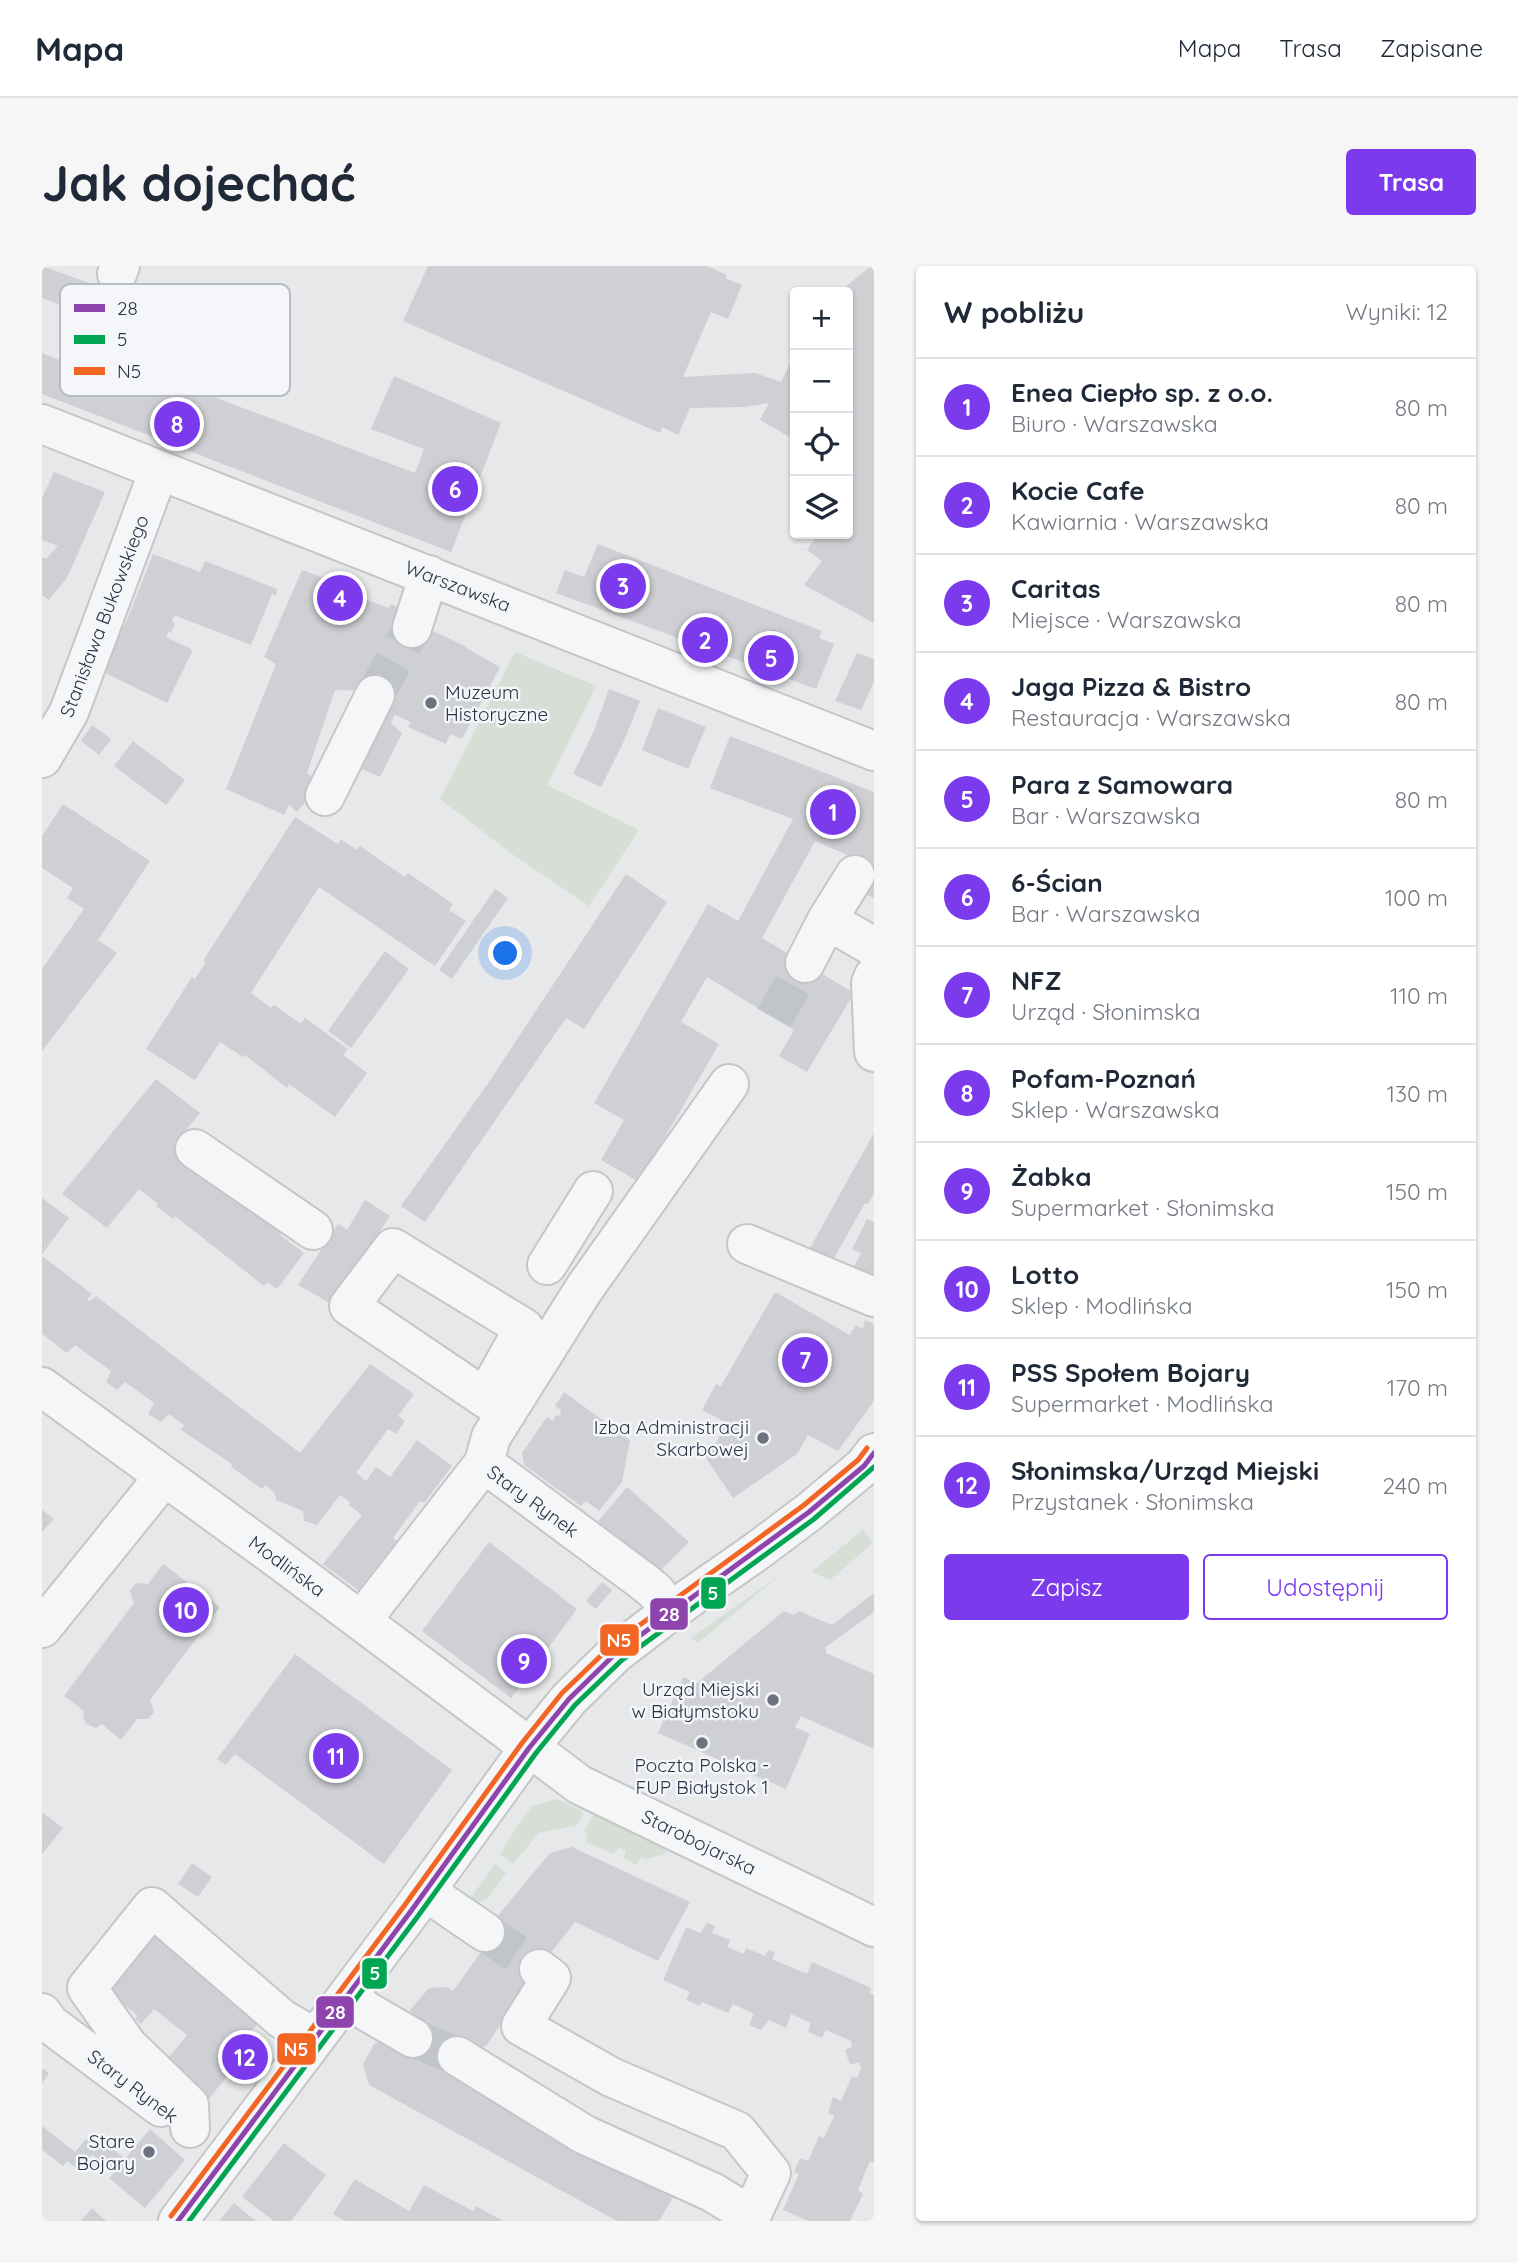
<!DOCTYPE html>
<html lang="pl">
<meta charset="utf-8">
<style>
body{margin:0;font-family:Quicksand,sans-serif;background:#f6f6f7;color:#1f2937}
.controls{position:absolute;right:21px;top:21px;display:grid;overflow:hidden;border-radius:7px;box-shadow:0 2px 5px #0004}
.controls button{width:63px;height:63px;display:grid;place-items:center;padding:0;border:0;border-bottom:2px solid #e0e1e3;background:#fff;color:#1f2937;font:35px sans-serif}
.you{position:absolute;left:464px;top:688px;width:24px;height:24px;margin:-18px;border:5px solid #fff;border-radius:50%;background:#1a73e8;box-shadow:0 0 0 10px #1a73e833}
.badge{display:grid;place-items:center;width:46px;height:46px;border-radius:50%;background:#7c3aed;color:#fff;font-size:23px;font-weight:700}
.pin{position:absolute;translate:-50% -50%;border:4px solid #fff;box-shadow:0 2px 7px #0006}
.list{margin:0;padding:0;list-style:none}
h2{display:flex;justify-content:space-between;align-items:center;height:91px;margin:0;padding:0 28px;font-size:30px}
h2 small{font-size:23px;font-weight:400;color:#747a83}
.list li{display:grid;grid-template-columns:46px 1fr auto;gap:21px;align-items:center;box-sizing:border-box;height:98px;padding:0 28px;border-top:2px solid #e0e1e3}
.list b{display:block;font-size:26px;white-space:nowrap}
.list p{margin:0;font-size:23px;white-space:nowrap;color:#747a83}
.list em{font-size:23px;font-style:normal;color:#747a83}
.actions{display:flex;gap:14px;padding:21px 28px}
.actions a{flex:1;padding:16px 0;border:2px solid #7c3aed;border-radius:7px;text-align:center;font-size:24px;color:#7c3aed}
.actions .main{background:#7c3aed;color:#fff}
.icon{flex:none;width:38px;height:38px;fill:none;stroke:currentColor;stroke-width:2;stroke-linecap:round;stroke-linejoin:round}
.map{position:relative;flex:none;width:832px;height:1955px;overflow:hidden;border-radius:7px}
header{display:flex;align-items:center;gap:42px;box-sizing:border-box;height:98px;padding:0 35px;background:#fff;border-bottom:2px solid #e0e1e3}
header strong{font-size:33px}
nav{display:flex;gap:38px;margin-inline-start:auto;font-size:24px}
.intro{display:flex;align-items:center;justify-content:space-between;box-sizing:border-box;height:168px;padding:0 42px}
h1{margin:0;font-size:49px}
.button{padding:18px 32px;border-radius:7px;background:#7c3aed;color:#fff;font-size:24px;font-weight:700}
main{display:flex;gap:42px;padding:0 42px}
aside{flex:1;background:#fff;border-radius:7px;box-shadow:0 2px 5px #0004}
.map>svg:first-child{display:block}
</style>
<header>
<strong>Mapa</strong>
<nav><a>Mapa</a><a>Trasa</a><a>Zapisane</a></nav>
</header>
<div class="intro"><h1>Jak dojechać</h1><a class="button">Trasa</a></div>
<main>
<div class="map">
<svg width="832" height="1955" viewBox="0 0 832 1955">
<rect width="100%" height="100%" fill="#e6e8ea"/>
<path fill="#d6ded6" d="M 473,386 L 554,420 L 505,519 L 597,564 L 547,640 L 470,588 L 398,533 Z
M 821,1264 L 831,1277 L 788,1314 L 769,1306 Z
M 737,1310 L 656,1377 L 649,1372 Z
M 515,1533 L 540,1545 L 541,1550 L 535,1559 L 497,1567 L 471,1598 L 458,1589 L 473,1563 L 490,1540 Z
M 553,1546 L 620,1578 L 625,1587 L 606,1593 L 599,1591 L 594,1599 L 582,1592 L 584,1585 L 577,1581 L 572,1588 L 543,1576 L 546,1568 L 542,1566 Z
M 453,1598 L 464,1607 L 446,1632 L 436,1637 L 428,1633 Z"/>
<path fill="#ced0d3" d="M 0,0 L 75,27 L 52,93 L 38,86 L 33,100 L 83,123 L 93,96 L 85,94 L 90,81 L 123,94 L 116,111 L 153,124 L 166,94 L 183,101 L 172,131 L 373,207 L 382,183 L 329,163 L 352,110 L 459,157 L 409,286 L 0,128 L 0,87 L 25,97 L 31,83 L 21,80 L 31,58 L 20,53 L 25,41 L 0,32 Z
M 386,0 L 665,0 L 685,9 L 683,12 L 700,19 L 686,53 L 669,46 L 641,111 L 713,107 L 739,116 L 753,88 L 753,174 L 718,154 L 727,137 L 702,141 L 648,142 L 636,169 L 620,161 L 618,167 L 361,55 Z
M 829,0 L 832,0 L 832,357 L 762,319 L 780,295 L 765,284 L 776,268 L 806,268 L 806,26 L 797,26 Z
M 12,206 L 63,226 L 25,312 L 7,334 L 0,329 L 0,291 L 4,293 L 16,280 L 0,274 L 0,232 Z
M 556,278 L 780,365 L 777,372 L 792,378 L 774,423 L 514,327 L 523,304 L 542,311 Z
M 111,288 L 158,306 L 163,295 L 235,323 L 234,330 L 230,328 L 209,379 L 132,349 L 130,356 L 133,357 L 129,367 L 127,365 L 124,371 L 151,384 L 125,437 L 59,405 L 85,354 Z
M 260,304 L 290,315 L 288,320 L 347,342 L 349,338 L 365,344 L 358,356 L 389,370 L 391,365 L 425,381 L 424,382 L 458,401 L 420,473 L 408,468 L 404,478 L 366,461 L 369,456 L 353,449 L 349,457 L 360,467 L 338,511 L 310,499 L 325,425 L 293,424 L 265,507 L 278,517 L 255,546 L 247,539 L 242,549 L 184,523 L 234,398 L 222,391 Z
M 815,387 L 832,393 L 832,416 L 819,444 L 793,435 Z
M 567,423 L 598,435 L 581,477 L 559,521 L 531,508 L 552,465 Z
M 616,442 L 664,461 L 646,503 L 600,484 Z
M 50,459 L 69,473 L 57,489 L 39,475 Z
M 688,470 L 832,526 L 832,600 L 773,575 L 720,672 L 812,727 L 765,806 L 737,790 L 752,764 L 665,711 L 639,756 L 677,778 L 597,916 L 559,894 L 582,854 L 552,837 L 666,638 L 696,655 L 751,553 L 668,522 Z
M 91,475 L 143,514 L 124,539 L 72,500 Z
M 21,538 L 108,595 L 56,674 L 75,687 L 0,785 L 0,703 L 42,643 L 25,632 L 31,622 L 0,602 L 0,570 Z
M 253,551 L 296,578 L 299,573 L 315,584 L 318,580 L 363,611 L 366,607 L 411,638 L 407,644 L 424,655 L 393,700 L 277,621 L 209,727 L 229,742 L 232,739 L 259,758 L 263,752 L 306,783 L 301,789 L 325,807 L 293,851 L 247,818 L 245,822 L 203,789 L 201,791 L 178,776 L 153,814 L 104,783 L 150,711 L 153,713 L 164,696 L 161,695 Z
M 832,604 L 832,632 L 822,628 Z
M 584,608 L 625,636 L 542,763 L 524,752 L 383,956 L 359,940 L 445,819 Z
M 453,623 L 466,632 L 410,713 L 397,704 Z
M 343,685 L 367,703 L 309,782 L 286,765 Z
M 114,813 L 158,847 L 134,876 L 152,894 L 188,920 L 182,927 L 200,940 L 206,933 L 243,962 L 238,969 L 262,987 L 235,1023 L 225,1016 L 222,1020 L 133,950 L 131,953 L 114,940 L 116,938 L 97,923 L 65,962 L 20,928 Z
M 832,867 L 832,927 L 826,938 L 823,937 L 791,994 L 768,982 Z
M 0,932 L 27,952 L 0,988 Z
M 323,934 L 348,950 L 290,1038 L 256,1019 L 296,958 L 305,964 Z
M 825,953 L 832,956 L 832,1020 L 808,1009 L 819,987 L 810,983 Z
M 0,990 L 50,1028 L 45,1034 L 48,1035 L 54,1030 L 258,1187 L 328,1098 L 372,1128 L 356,1150 L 363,1155 L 354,1168 L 346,1163 L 314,1207 L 324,1215 L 334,1201 L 348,1211 L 375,1174 L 410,1200 L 382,1237 L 378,1235 L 351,1272 L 355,1275 L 316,1324 L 281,1298 L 320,1249 L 307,1239 L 308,1236 L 298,1229 L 275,1259 L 262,1255 L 261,1245 L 234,1234 L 233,1227 L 224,1219 L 220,1223 L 189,1201 L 190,1198 L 139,1164 L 142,1159 L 127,1148 L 119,1156 L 106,1148 L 112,1137 L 83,1116 L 75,1124 L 64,1116 L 69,1105 L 33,1079 L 25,1087 L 0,1068 Z
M 733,1026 L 808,1069 L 814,1059 L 821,1063 L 823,1054 L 832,1058 L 832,1135 L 796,1185 L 766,1169 L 755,1188 L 691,1232 L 660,1186 L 675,1176 L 683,1156 L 660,1144 L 674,1118 L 679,1120 Z
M 522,1126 L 588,1174 L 580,1216 L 557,1245 L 544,1235 L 539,1240 L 482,1199 L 480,1187 L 505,1151 L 511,1155 L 513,1150 L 519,1149 L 518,1143 L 513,1140 Z
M 585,1221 L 647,1276 L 616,1307 L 556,1255 Z
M 0,1244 L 12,1253 L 0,1266 Z
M 447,1276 L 535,1343 L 469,1432 L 380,1365 Z
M 121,1298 L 178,1341 L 108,1434 L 112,1446 L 106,1453 L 95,1453 L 79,1474 L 60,1458 L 54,1462 L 45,1458 L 41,1452 L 42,1445 L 22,1430 L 92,1337 L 88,1325 L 94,1317 L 106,1318 Z
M 560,1316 L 570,1324 L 554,1343 L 544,1335 Z
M 832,1327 L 832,1346 L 784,1381 L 784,1387 L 832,1408 L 832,1483 L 759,1450 L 753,1461 L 768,1468 L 744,1523 L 616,1467 L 641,1411 L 655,1417 L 742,1345 L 752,1349 L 757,1345 L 790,1359 Z
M 253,1388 L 410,1504 L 342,1598 L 193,1488 L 184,1499 L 175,1493 Z
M 0,1546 L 21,1562 L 0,1588 Z
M 530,1581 L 648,1636 L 616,1695 L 533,1656 L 490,1711 L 444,1780 L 436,1782 L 636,1923 L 617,1955 L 575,1955 L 327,1819 L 321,1798 L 332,1778 L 378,1762 L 368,1744 L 387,1722 L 405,1721 L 411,1725 L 439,1686 L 430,1681 L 508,1587 Z
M 150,1597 L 170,1611 L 156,1631 L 136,1618 Z
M 665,1657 L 673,1660 L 670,1667 L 688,1674 L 685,1681 L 702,1688 L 704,1682 L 723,1690 L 726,1684 L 733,1686 L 730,1693 L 765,1708 L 770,1696 L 829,1722 L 828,1727 L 832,1729 L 832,1897 L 828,1895 L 816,1924 L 821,1928 L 808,1955 L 767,1955 L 741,1944 L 757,1908 L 752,1906 L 758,1892 L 766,1895 L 777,1870 L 782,1872 L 792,1850 L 786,1847 L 791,1831 L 799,1835 L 810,1810 L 815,1812 L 819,1802 L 817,1796 L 808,1799 L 803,1784 L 810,1781 L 809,1775 L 784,1764 L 780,1772 L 766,1766 L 769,1757 L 749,1748 L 744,1762 L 727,1754 L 719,1764 L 707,1759 L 712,1748 L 691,1738 L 686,1747 L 660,1736 L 658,1740 L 644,1734 L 648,1726 L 621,1714 L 644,1661 L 658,1667 Z
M 112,1662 L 154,1695 L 149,1702 L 217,1756 L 184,1797 L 191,1802 L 164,1837 L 119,1801 L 145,1769 L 112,1743 L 99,1758 L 93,1753 L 96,1750 L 63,1723 Z
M 0,1802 L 7,1807 L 0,1817 Z
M 0,1860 L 33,1886 L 44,1873 L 56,1882 L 61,1875 L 83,1893 L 108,1863 L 143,1894 L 103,1942 L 67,1912 L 72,1907 L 50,1889 L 38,1905 L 25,1895 L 21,1900 L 0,1884 Z
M 242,1877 L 284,1909 L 249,1955 L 232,1955 L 200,1931 Z
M 313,1913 L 367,1945 L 382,1919 L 431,1945 L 434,1940 L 461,1955 L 303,1955 L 291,1948 Z
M 192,1937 L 199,1943 L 214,1955 L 177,1955 Z
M 50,1942 L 64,1955 L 39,1955 Z"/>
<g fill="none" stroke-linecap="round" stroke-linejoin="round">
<path stroke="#c1c4c9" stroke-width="38" stroke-dasharray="38 19" stroke-linecap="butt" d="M 333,429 L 370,362
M 732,752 L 763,697
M 443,1666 L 497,1703
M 371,1772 L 415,1790"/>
<defs>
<path id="minor" d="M 75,8 L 78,0
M 0,158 L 832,485
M 370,362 L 387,309
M 0,492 L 27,446 L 117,204
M 283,530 L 333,429
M 785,654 L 813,609
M 763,697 L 785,654 L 832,681
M 832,710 L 829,717 L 832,786
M 153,883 L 271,964
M 705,978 L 832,1031
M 505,999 L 551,925
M 0,1121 L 239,1295 L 538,1519 L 832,1661
M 443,1132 L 482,1062 L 351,982 L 307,1040 L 443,1132 L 465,1146
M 442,1197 L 449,1171 L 542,1023 L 687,818
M 319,1355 L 442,1197 L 602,1316 L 613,1325 L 629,1345
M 0,1362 L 122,1211
M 383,1625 L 443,1666
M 305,1730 L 326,1746 L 371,1772
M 0,1747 L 8,1758 L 119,1841
M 415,1790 L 543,1869 L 670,1926 L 709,1950 L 729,1907 L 695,1865 L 569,1811 L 479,1760 L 509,1712 L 497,1703
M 148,1862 L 147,1839 L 86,1780 L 45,1722 L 110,1641 L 240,1753 L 273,1772
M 136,1955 L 369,1645 L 487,1482 L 527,1433 L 574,1387 L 629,1345 L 715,1285 L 767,1246 L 822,1200 L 832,1187"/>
</defs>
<use href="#minor" stroke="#c4c6c8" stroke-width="42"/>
<use href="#minor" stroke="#f5f6f7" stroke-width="38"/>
<defs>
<path id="bus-1" d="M 136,1955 L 369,1645 L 487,1482 L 527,1433 L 574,1387 L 767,1246 L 822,1200 L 832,1187"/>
<path id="bus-2" d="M 147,1955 L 376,1650 L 494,1487 L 533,1439 L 580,1394 L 772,1253 L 832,1201"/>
<path id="bus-3" d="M 129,1950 L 362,1640 L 480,1477 L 520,1427 L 569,1380 L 762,1239 L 816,1194 L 825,1182"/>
</defs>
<use href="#bus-1" stroke="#f4f6f9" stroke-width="10"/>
<use href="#bus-2" stroke="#f4f6f9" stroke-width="10"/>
<use href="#bus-3" stroke="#f4f6f9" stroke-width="10"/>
<use href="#bus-1" stroke="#8e44ad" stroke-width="5"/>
<use href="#bus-2" stroke="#00a651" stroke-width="5"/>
<use href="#bus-3" stroke="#f26522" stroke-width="5"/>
</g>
<g fill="#6c737f" stroke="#f4f6f9" stroke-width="2.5">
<circle cx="389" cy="437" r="7"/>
<circle cx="721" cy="1172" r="7"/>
<circle cx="731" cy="1434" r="7"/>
<circle cx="660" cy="1477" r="7"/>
<circle cx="107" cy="1886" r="7"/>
</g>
<g text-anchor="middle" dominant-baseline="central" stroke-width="5" stroke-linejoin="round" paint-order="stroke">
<g font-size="19" fill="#2b3445" stroke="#f4f6f9">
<text transform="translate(416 320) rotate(21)">Warszawska</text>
<text transform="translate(62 350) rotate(-69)">Stanisława Bukowskiego</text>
<text transform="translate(491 1235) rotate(36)">Stary Rynek</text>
<text transform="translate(245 1300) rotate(36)">Modlińska</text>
<text transform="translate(657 1576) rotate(26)">Starobojarska</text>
<text transform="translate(91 1820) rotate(37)">Stary Rynek</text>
</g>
<g font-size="19" fill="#2b3445" stroke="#f4f6f9" text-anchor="end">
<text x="403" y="426" text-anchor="start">Muzeum<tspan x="403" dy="22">Historyczne</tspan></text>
<text x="707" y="1161">Izba Administracji<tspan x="707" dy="22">Skarbowej</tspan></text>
<text x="717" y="1423">Urząd Miejski<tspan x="717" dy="22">w Białymstoku</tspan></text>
<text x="660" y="1499" text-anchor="middle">Poczta Polska -<tspan x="660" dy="22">FUP Białystok 1</tspan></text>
<text x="93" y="1875">Stare<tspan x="93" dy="22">Bojary</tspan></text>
</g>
</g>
<rect x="18" y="18" width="230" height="112" rx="10" fill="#f4f6f9" stroke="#b8bcc3" stroke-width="2"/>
<rect x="32" y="38" width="31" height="8" fill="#8e44ad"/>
<rect x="32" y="69" width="31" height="9" fill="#00a651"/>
<rect x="32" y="101" width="31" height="8" fill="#f26522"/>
<g font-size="19" fill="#2b3445">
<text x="75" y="49">28</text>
<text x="75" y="80">5</text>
<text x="75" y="112">N5</text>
</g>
<g stroke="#f4f6f9" stroke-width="2.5">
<rect x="658" y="1310" width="27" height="34" rx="7" fill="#00a651"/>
<rect x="607" y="1331" width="40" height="34" rx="7" fill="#8e44ad"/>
<rect x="557" y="1357" width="41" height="34" rx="7" fill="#f26522"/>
<rect x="319" y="1691" width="27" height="33" rx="7" fill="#00a651"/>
<rect x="273" y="1729" width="40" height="34" rx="7" fill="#8e44ad"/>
<rect x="234" y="1766" width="41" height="34" rx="7" fill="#f26522"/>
</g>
<g font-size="19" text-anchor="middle" font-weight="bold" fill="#fff">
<text x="671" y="1334">5</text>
<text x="627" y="1355">28</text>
<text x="577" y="1381">N5</text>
<text x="333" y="1714">5</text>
<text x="293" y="1753">28</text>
<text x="254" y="1790">N5</text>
</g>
</svg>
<div class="controls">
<button>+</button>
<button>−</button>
<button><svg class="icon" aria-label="locate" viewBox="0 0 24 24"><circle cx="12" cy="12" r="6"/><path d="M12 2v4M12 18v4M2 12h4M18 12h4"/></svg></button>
<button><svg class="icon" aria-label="layers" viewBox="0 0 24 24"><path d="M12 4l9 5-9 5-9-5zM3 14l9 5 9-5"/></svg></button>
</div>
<div class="you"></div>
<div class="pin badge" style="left:791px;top:546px">1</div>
<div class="pin badge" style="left:663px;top:374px">2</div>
<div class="pin badge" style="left:581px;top:320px">3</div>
<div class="pin badge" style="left:298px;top:332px">4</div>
<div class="pin badge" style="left:729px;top:392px">5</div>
<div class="pin badge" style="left:413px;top:223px">6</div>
<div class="pin badge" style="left:763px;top:1094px">7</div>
<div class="pin badge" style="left:135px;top:158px">8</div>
<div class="pin badge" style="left:482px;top:1395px">9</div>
<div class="pin badge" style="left:144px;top:1344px">10</div>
<div class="pin badge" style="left:294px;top:1490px">11</div>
<div class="pin badge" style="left:203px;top:1791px">12</div>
</div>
<aside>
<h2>W pobliżu<small>Wyniki: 12</small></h2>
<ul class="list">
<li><span class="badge">1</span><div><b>Enea Ciepło sp. z o.o.</b><p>Biuro · Warszawska</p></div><em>80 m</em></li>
<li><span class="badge">2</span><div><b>Kocie Cafe</b><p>Kawiarnia · Warszawska</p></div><em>80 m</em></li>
<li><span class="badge">3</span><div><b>Caritas</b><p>Miejsce · Warszawska</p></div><em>80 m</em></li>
<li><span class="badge">4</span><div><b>Jaga Pizza &amp; Bistro</b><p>Restauracja · Warszawska</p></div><em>80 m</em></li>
<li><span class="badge">5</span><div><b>Para z Samowara</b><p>Bar · Warszawska</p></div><em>80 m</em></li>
<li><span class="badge">6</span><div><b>6-Ścian</b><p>Bar · Warszawska</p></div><em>100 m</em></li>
<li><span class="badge">7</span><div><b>NFZ</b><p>Urząd · Słonimska</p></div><em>110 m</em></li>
<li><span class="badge">8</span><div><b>Pofam-Poznań</b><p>Sklep · Warszawska</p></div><em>130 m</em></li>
<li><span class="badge">9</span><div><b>Żabka</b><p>Supermarket · Słonimska</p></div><em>150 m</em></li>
<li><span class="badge">10</span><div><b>Lotto</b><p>Sklep · Modlińska</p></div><em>150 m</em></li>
<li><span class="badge">11</span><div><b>PSS Społem Bojary</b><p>Supermarket · Modlińska</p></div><em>170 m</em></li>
<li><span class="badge">12</span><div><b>Słonimska/Urząd Miejski</b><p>Przystanek · Słonimska</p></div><em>240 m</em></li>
</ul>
<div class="actions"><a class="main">Zapisz</a><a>Udostępnij</a></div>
</aside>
</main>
